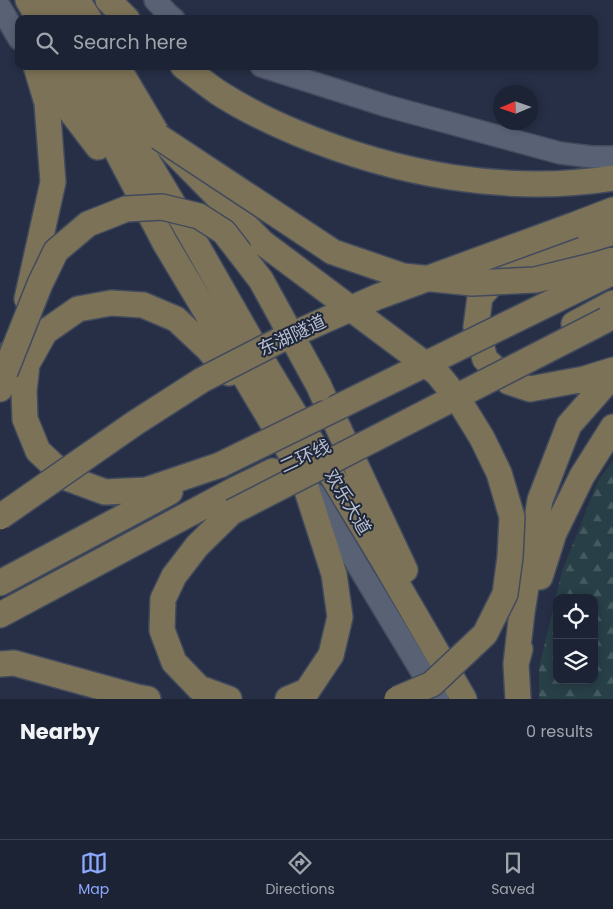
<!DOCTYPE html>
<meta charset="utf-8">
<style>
body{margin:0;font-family:Poppins,"Noto Sans SC",sans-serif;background:#252b3c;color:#f1f3f6}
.controls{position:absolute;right:15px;bottom:15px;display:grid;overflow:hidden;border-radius:10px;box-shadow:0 2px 8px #0003}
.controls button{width:45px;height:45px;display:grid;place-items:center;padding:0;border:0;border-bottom:1px solid #3a404f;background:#1c2334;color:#f1f3f6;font:25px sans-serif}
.compass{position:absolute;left:493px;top:85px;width:45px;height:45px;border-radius:50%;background:#1c2334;box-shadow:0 2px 8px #0003;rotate:268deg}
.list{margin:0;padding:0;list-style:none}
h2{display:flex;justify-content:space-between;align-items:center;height:65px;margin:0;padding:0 20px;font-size:21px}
h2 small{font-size:16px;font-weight:400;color:#a0a4ac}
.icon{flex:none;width:28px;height:28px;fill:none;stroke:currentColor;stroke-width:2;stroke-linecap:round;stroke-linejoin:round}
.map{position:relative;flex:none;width:613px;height:699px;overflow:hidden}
.search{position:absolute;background:#1c2334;box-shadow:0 2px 8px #0003;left:15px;right:15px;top:15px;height:55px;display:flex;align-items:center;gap:12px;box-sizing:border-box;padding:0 18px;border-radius:10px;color:#a0a4ac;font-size:19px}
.sheet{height:140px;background:#1c2334}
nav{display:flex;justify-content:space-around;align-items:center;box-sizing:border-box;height:70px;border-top:1px solid #3a404f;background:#1c2334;font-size:14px;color:#a0a4ac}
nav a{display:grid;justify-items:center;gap:2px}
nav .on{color:#8da9ff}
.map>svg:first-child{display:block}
</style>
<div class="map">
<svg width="613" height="699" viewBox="0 0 613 699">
<defs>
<pattern id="forest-firs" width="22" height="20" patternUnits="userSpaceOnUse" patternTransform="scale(1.25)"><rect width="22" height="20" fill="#283f47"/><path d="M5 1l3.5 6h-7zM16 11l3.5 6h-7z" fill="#455960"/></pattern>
</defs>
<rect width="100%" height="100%" fill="#262f46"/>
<path fill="url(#forest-firs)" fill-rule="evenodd" d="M 613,460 L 613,699 L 539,699 L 539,668 L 562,571 L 598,481 ZM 557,598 L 594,598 L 594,680 L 557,680 Z"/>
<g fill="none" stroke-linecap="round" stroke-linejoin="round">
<defs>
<path id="major" d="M 155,0 L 168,14 L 174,19
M 0,7 L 19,39
M 261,66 L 387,106 L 560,153 L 592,157 L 613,157
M 314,493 L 438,699"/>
<path id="highway" d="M 28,0 L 39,19
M 50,0 L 62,19
M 77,0 L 89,19
M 108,0 L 127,19
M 65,66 L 113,144 L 165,243 L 300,469 L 334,574 L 340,617 L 331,655 L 307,691 L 288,699
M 90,66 L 172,202 L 265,365 L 382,558 L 464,699
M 117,66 L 159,137 L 263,243
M 183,66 C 195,75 207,85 219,93 C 244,109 271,122 297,133 C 396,174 506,195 613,178
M 43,75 L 98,147
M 574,225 L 613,210
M 613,232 L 505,268 L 480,297 L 476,327 L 485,359 L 509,382 L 530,389 L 584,379 L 613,370
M 27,299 L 53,182 L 47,103 L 36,66
M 574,324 L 613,303
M 0,389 L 11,352
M 321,391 L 405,570
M 220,465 L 146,490 L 105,492 L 67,478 L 38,451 L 25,419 L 24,391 L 27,364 L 45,332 L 78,309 L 111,303 L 143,305 L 176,319 L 208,349 L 229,373
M 540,577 L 554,533 L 582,476 L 613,427
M 0,583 L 170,492
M 0,615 L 234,490 L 273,471
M 0,664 L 14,663 L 137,697 L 148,699
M 516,664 L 522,612 L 540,500 L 569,425 L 613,375
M 229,699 L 199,688 L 174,662 L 162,630 L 163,599 L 174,576 L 197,546 L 248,496
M 518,699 L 516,664 L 520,649"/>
</defs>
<use href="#major" stroke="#444b5e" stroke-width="24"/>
<use href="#highway" stroke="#424a5d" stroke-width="28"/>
<use href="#major" stroke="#596175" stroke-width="21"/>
<use href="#highway" stroke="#7c7257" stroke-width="25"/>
<defs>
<path id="highway-bridge" d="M 159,137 L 333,252 L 403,276 L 472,283 L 535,280 L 596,265 L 613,260
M 263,243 L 437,373 L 458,399 L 482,438 L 499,473 L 512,517 L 510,557 L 505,594 L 485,634 L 432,684 L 397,699
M 5,372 L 40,284 L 56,251 L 88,224 L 126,209 L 162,207 L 199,216 L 224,232 L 261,280 L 320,388
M 220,465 L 613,272
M 232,512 L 606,320
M 0,517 L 135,423 L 202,380 L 278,341 L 377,297 L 574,225"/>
</defs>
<use href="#highway-bridge" stroke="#424a5d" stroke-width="28" stroke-linecap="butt"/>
<use href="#highway-bridge" stroke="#7c7257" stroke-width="25"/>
</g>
<g text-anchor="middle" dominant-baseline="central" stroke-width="4" stroke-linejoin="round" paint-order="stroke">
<g font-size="18" fill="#b8bece" stroke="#1f273b">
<text transform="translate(292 335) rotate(-25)">东湖隧道</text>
<text transform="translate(305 456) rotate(-25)">二环线</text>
<text transform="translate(348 502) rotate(59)">欢乐大道</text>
</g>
</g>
</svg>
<div class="controls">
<button><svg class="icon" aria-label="locate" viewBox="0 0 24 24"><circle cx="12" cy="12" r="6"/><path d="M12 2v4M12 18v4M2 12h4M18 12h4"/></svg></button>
<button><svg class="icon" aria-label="layers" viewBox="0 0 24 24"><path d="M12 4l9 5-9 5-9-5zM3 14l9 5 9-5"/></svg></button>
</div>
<svg class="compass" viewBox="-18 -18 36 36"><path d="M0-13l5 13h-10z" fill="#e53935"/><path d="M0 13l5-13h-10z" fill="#a0a4ac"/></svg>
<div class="search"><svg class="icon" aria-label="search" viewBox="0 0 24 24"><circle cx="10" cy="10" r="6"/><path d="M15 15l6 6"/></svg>Search here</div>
</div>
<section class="sheet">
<h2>Nearby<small>0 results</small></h2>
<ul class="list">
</ul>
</section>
<nav>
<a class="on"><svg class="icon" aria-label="map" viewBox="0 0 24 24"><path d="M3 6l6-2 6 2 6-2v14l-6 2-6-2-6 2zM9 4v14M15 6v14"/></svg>Map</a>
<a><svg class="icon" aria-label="directions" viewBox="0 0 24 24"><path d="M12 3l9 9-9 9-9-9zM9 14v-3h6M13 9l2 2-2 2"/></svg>Directions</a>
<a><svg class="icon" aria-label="saved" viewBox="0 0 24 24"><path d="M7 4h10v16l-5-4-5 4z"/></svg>Saved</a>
</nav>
